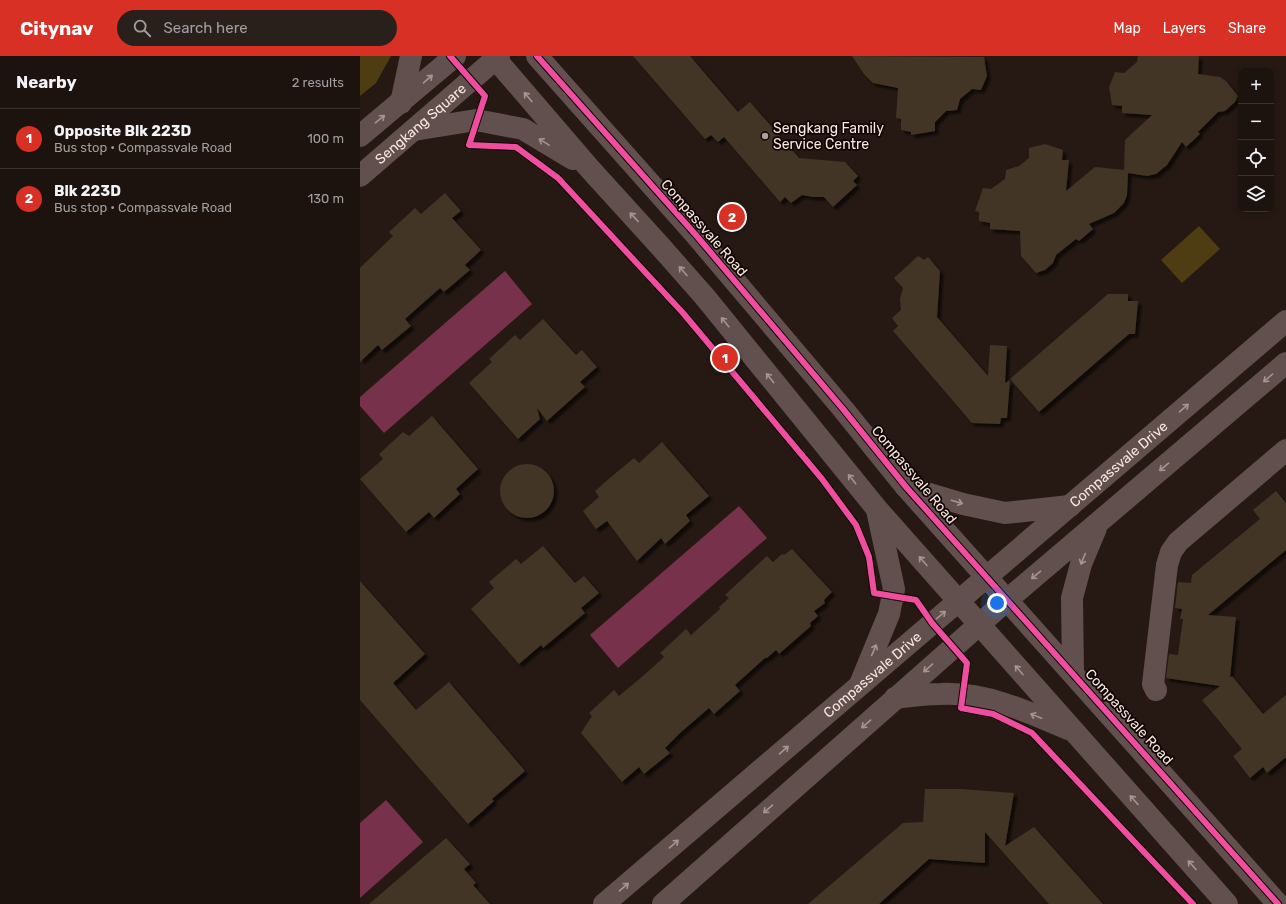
<!DOCTYPE html>
<meta charset="utf-8">
<style>
body{margin:0;font-family:Rubik,sans-serif;background:#29201c;color:#f1f3f6}
.controls{position:absolute;right:12px;top:12px;display:grid;overflow:hidden;border-radius:8px;box-shadow:0 2px 6px #0003}
.controls button{width:36px;height:36px;display:grid;place-items:center;padding:0;border:0;border-bottom:1px solid #3a322e;background:#1c130e;color:#f1f3f6;font:20px sans-serif}
.you{position:absolute;left:637px;top:547px;width:14px;height:14px;margin:-10px;border:3px solid #fff;border-radius:50%;background:#1a73e8;box-shadow:0 0 0 6px #1a73e833}
.badge{display:grid;place-items:center;width:26px;height:26px;border-radius:50%;background:#d93025;color:#fff;font-size:13px;font-weight:700}
.pin{position:absolute;translate:-50% -50%;border:2px solid #fff;box-shadow:0 1px 4px #0006}
.list{margin:0;padding:0;list-style:none}
h2{display:flex;justify-content:space-between;align-items:center;height:52px;margin:0;padding:0 16px;font-size:17px}
h2 small{font-size:13px;font-weight:400;color:#a09e9e}
.list li{display:grid;grid-template-columns:26px 1fr auto;gap:12px;align-items:center;box-sizing:border-box;height:60px;padding:0 16px;border-top:1px solid #3a322e}
.list b{display:block;font-size:15px;white-space:nowrap}
.list p{margin:0;font-size:13px;white-space:nowrap;color:#a09e9e}
.list em{font-size:13px;font-style:normal;color:#a09e9e}
.icon{flex:none;width:22px;height:22px;fill:none;stroke:currentColor;stroke-width:2;stroke-linecap:round;stroke-linejoin:round}
.map{position:relative;flex:none;width:926px;height:848px;overflow:hidden}
header{display:flex;align-items:center;gap:24px;box-sizing:border-box;height:56px;padding:0 20px;background:#d93025;color:#fff}
header strong{font-size:19px}
nav{display:flex;gap:22px;margin-inline-start:auto;font-size:14px}
.search{width:280px;height:36px;background:#29201c;display:flex;align-items:center;gap:10px;box-sizing:border-box;padding:0 14px;border-radius:22px;color:#a09e9e;font-size:15px}
main{display:flex}
aside{flex:1;background:#1c130e}
.map>svg:first-child{display:block}
</style>
<header>
<strong>Citynav</strong>
<div class="search"><svg class="icon" aria-label="search" viewBox="0 0 24 24"><circle cx="10" cy="10" r="6"/><path d="M15 15l6 6"/></svg>Search here</div>
<nav><a>Map</a><a>Layers</a><a>Share</a></nav>
</header>
<main>
<aside>
<h2>Nearby<small>2 results</small></h2>
<ul class="list">
<li><span class="badge">1</span><div><b>Opposite Blk 223D</b><p>Bus stop · Compassvale Road</p></div><em>100 m</em></li>
<li><span class="badge">2</span><div><b>Blk 223D</b><p>Bus stop · Compassvale Road</p></div><em>130 m</em></li>
</ul>
</aside>
<div class="map">
<svg width="926" height="848" viewBox="0 0 926 848">
<defs>
<filter id="shadow"><feDropShadow dx="3.5" dy="3.5" stdDeviation="1" flood-color="#0009"/></filter>
</defs>
<rect width="100%" height="100%" fill="#261913"/>
<path fill="#4e3c12" d="M 0,0 L 31,0 L 16,27 L 0,40 Z
M 839,170 L 860,193 L 822,227 L 801,204 Z"/>
<path fill="#78314a" d="M 145,215 L 172,248 L 24,377 L 0,350 L 0,341 Z
M 379,450 L 407,482 L 258,612 L 230,579 Z
M 26,744 L 63,786 L 0,842 L 0,767 Z"/>
<path fill="#433427" filter="url(#shadow)" d="M 273,0 L 330,0 L 378,56 L 390,46 L 439,102 L 485,106 L 498,120 L 493,125 L 497,129 L 473,151 L 464,141 L 453,141 L 442,139 L 431,147 L 425,141 L 420,146 L 364,81 L 358,86 L 351,79 L 345,83 Z
M 492,0 L 624,1 L 627,20 L 621,34 L 612,33 L 600,43 L 597,54 L 586,55 L 575,66 L 575,75 L 551,79 L 551,76 L 541,74 L 541,63 L 536,62 L 538,32 L 513,27 L 504,18 Z
M 778,0 L 839,0 L 838,18 L 860,21 L 866,25 L 878,40 L 875,46 L 865,55 L 858,56 L 838,76 L 840,78 L 826,91 L 822,86 L 807,109 L 796,118 L 787,120 L 768,117 L 767,139 L 764,147 L 754,157 L 729,168 L 733,173 L 719,185 L 716,183 L 696,199 L 693,207 L 685,214 L 676,217 L 661,200 L 660,175 L 630,173 L 630,167 L 619,165 L 619,156 L 615,155 L 623,132 L 631,133 L 645,123 L 646,114 L 659,110 L 669,102 L 669,92 L 685,88 L 703,94 L 702,104 L 709,104 L 706,135 L 735,111 L 764,114 L 765,84 L 792,59 L 762,57 L 762,50 L 752,49 L 749,31 L 755,16 L 764,17 L 777,6 Z
M 85,137 L 101,155 L 92,162 L 121,194 L 105,209 L 110,214 L 84,236 L 80,232 L 45,263 L 51,270 L 22,294 L 18,289 L 0,306 L 0,212 L 33,180 L 29,176 L 55,152 L 61,158 Z
M 558,200 L 564,204 L 568,201 L 580,215 L 577,261 L 628,320 L 630,289 L 647,290 L 645,327 L 650,324 L 647,362 L 641,362 L 640,368 L 612,367 L 533,275 L 538,270 L 532,262 L 541,254 L 540,243 L 543,232 L 534,222 Z
M 748,238 L 768,238 L 768,245 L 778,245 L 775,278 L 769,278 L 679,356 L 650,323 Z
M 183,263 L 216,299 L 222,294 L 237,311 L 220,326 L 225,331 L 187,365 L 177,352 L 180,363 L 158,383 L 109,327 L 132,306 L 129,303 L 155,279 L 160,284 Z
M 72,360 L 118,413 L 96,433 L 100,438 L 74,462 L 69,456 L 46,476 L 0,423 L 23,403 L 19,398 L 43,376 L 49,380 Z
M 302,386 L 349,440 L 326,459 L 330,465 L 305,488 L 301,482 L 277,505 L 247,465 L 236,473 L 223,455 L 239,441 L 235,435 L 251,421 L 274,402 L 279,407 Z
M140 435a27 27 0 1 1 54 0a27 27 0 1 1-54 0Z
M 916,435 L 926,447 L 926,494 L 848,559 L 876,561 L 870,622 L 872,620 L 903,658 L 926,639 L 926,701 L 907,717 L 903,711 L 890,722 L 873,700 L 882,693 L 842,644 L 860,630 L 806,622 L 809,598 L 818,599 L 823,563 L 820,563 L 822,553 L 815,552 L 818,526 L 831,527 L 832,519 L 900,463 L 893,454 Z
M 183,490 L 215,527 L 224,520 L 239,537 L 221,552 L 225,557 L 183,592 L 181,589 L 159,608 L 111,553 L 134,532 L 129,526 L 156,503 L 161,508 Z
M 432,493 L 472,536 L 464,544 L 465,547 L 454,555 L 458,560 L 450,567 L 451,570 L 419,598 L 416,594 L 407,602 L 405,602 L 375,629 L 380,635 L 354,658 L 349,652 L 320,677 L 305,692 L 310,697 L 284,718 L 279,711 L 262,726 L 221,677 L 232,660 L 229,657 L 254,634 L 259,640 L 283,620 L 304,601 L 300,597 L 326,573 L 331,579 L 360,553 L 359,551 L 369,542 L 365,539 L 407,500 L 413,506 L 422,498 L 424,499 Z
M 0,525 L 65,598 L 33,627 L 56,654 L 89,626 L 165,715 L 132,743 L 134,745 L 108,768 L 0,644 Z
M 565,733 L 601,733 L 654,737 L 645,790 L 674,771 L 743,848 L 689,848 L 625,776 L 625,807 L 569,803 L 519,848 L 448,848 L 543,767 L 563,766 Z
M 86,782 L 110,808 L 104,813 L 116,827 L 113,829 L 130,848 L 9,848 Z"/>
<g fill="none" stroke-linecap="round" stroke-linejoin="round">
<g stroke="#62504e" stroke-width="22">
<path d="M 0,80 L 95,0"/>
<path id="s1" d="M 0,120 L 139,0"/>
<path d="M 796,634 L 793,628 L 807,509 L 811,496 L 818,486 L 926,394"/>
</g>
<g stroke="#62504e" stroke-width="22">
<path d="M 133,0 L 230,113 L 300,190 L 345,241 L 517,453 L 867,848"/>
<path d="M 177,0 L 335,178 L 483,353 L 546,431 L 918,848"/>
<path d="M 41,47 L 51,0"/>
<path d="M 54,74 L 116,64 L 163,73 L 213,103"/>
<path d="M 546,431 L 603,448 L 645,457 L 710,450"/>
<path d="M 713,617 L 712,542 L 721,508 L 736,472"/>
<path d="M 501,626 L 529,558 L 534,533 L 517,454"/>
<path d="M 535,642 C 550,640 566,638 581,638 C 625,636 669,656 708,673"/>
<path id="s2" d="M 244,848 L 926,265"/>
<path d="M 303,848 L 647,544 L 926,307"/>
</g>
<defs>
<path id="cycleway" d="M 90,0 L 125,40 L 109,89 L 156,91 L 198,122 L 323,257 L 462,423 L 496,469 L 509,501 L 514,537 L 556,544 L 572,567 L 607,607 L 601,652 L 633,658 L 672,677 L 833,848
M 177,0 L 335,178 L 483,353 L 546,431 L 918,848"/>
</defs>
<use href="#cycleway" stroke="#0f0503" stroke-width="8"/>
<use href="#cycleway" stroke="#ef4d9e" stroke-width="6"/>
</g>
<defs><path id="oneway-shaft" d="M-6 0H5M1.5-3L5.5 0L1.5 3" fill="none" stroke-width="1.6" stroke-linecap="round" stroke-linejoin="round"/></defs>
<g stroke="#a6948f">
<use href="#oneway-shaft" transform="translate(68 23) rotate(-41)"/>
<use href="#oneway-shaft" transform="translate(168 41) rotate(-131)"/>
<use href="#oneway-shaft" transform="translate(20 63) rotate(-39)"/>
<use href="#oneway-shaft" transform="translate(184 86) rotate(-149)"/>
<use href="#oneway-shaft" transform="translate(274 161) rotate(-133)"/>
<use href="#oneway-shaft" transform="translate(323 215) rotate(-131)"/>
<use href="#oneway-shaft" transform="translate(365 266) rotate(-129)"/>
<use href="#oneway-shaft" transform="translate(410 322) rotate(-129)"/>
<use href="#oneway-shaft" transform="translate(908 322) rotate(139)"/>
<use href="#oneway-shaft" transform="translate(824 352) rotate(-41)"/>
<use href="#oneway-shaft" transform="translate(804 411) rotate(140)"/>
<use href="#oneway-shaft" transform="translate(492 423) rotate(-129)"/>
<use href="#oneway-shaft" transform="translate(597 446) rotate(16)"/>
<use href="#oneway-shaft" transform="translate(723 503) rotate(112)"/>
<use href="#oneway-shaft" transform="translate(563 505) rotate(-131)"/>
<use href="#oneway-shaft" transform="translate(676 519) rotate(140)"/>
<use href="#oneway-shaft" transform="translate(581 559) rotate(-40)"/>
<use href="#oneway-shaft" transform="translate(514 594) rotate(-67)"/>
<use href="#oneway-shaft" transform="translate(568 612) rotate(139)"/>
<use href="#oneway-shaft" transform="translate(659 614) rotate(-131)"/>
<use href="#oneway-shaft" transform="translate(676 660) rotate(-158)"/>
<use href="#oneway-shaft" transform="translate(506 668) rotate(139)"/>
<use href="#oneway-shaft" transform="translate(424 694) rotate(-41)"/>
<use href="#oneway-shaft" transform="translate(774 744) rotate(-132)"/>
<use href="#oneway-shaft" transform="translate(408 753) rotate(139)"/>
<use href="#oneway-shaft" transform="translate(314 788) rotate(-41)"/>
<use href="#oneway-shaft" transform="translate(832 809) rotate(-132)"/>
<use href="#oneway-shaft" transform="translate(264 831) rotate(-41)"/>
</g>
<circle fill="#af9f98" stroke="#0f0503" stroke-width="1.5" cx="405" cy="80" r="4"/>
<g text-anchor="middle" dominant-baseline="central" stroke-width="3.5" stroke-linejoin="round" paint-order="stroke">
<g font-size="14" fill="#f9e7df" stroke="#0f0503">
<text stroke="none"><textPath href="#s1" startOffset="80">Sengkang Square</textPath></text>
<text transform="translate(344 172) rotate(49)">Compassvale Road</text>
<text stroke="none"><textPath href="#s2" startOffset="677">Compassvale Drive</textPath></text>
<text transform="translate(554 419) rotate(50)">Compassvale Road</text>
<text stroke="none"><textPath href="#s2" startOffset="353">Compassvale Drive</textPath></text>
<text transform="translate(769 661) rotate(48)">Compassvale Road</text>
</g>
<g font-size="14" fill="#f9e7df" stroke="#0f0503" text-anchor="start">
<text x="413" y="72">Sengkang Family<tspan x="413" dy="16">Service Centre</tspan></text>
</g>
</g>
</svg>
<div class="controls">
<button>+</button>
<button>−</button>
<button><svg class="icon" aria-label="locate" viewBox="0 0 24 24"><circle cx="12" cy="12" r="6"/><path d="M12 2v4M12 18v4M2 12h4M18 12h4"/></svg></button>
<button><svg class="icon" aria-label="layers" viewBox="0 0 24 24"><path d="M12 4l9 5-9 5-9-5zM3 14l9 5 9-5"/></svg></button>
</div>
<div class="you"></div>
<div class="pin badge" style="left:365px;top:302px">1</div>
<div class="pin badge" style="left:372px;top:161px">2</div>
</div>
</main>
